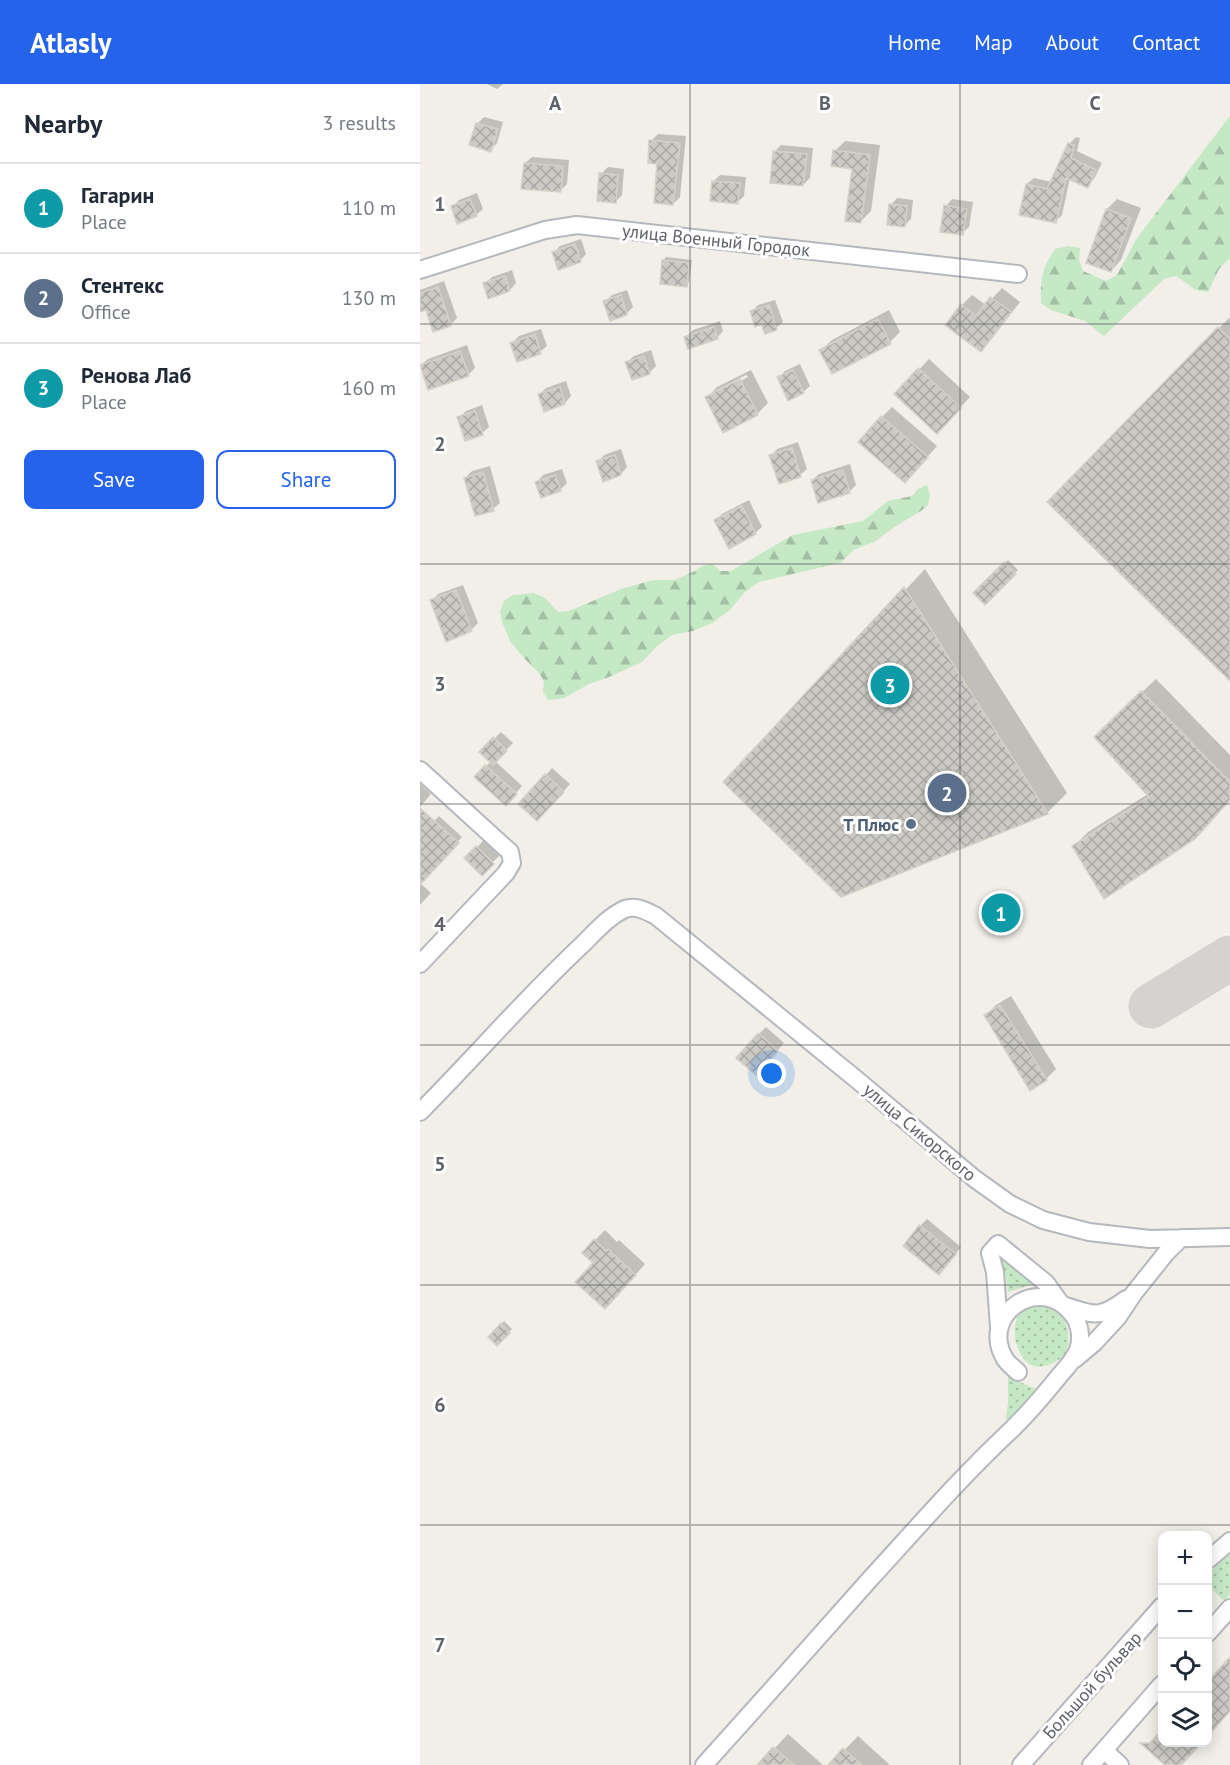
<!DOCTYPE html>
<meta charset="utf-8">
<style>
body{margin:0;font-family:"PT Sans",sans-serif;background:#f2f2f3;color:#1f2937}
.controls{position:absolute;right:18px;bottom:18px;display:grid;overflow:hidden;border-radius:12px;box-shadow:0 3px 15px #0003}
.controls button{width:54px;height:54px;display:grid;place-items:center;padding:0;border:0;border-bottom:2px solid #e0e1e3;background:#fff;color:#1f2937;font:30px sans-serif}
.you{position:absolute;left:352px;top:990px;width:21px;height:21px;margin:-15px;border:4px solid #fff;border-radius:50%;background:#1a73e8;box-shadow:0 0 0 9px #1a73e833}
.badge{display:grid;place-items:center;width:39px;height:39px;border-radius:50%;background:#2563eb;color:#fff;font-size:20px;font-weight:700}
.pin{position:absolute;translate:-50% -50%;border:3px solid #fff;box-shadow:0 2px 6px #0006}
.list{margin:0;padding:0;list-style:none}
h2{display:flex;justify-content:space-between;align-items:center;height:78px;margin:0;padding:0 24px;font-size:26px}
h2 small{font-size:20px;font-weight:400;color:#747a83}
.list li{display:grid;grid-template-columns:39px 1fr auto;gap:18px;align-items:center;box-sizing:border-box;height:90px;padding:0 24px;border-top:2px solid #e0e1e3}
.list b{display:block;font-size:22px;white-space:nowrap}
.list p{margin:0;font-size:20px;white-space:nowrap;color:#747a83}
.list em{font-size:20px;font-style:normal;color:#747a83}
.actions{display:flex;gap:12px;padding:18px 24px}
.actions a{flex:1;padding:14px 0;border:2px solid #2563eb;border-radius:12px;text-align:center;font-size:21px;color:#2563eb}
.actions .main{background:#2563eb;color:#fff}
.icon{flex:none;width:33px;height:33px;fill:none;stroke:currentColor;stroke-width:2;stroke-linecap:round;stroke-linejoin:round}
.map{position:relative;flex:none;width:810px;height:1681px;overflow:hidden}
header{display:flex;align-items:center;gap:36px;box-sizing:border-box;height:84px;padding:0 30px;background:#2563eb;color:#fff}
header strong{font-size:28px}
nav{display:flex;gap:33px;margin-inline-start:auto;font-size:21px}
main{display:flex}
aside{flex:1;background:#fff}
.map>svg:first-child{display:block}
</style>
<header>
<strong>Atlasly</strong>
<nav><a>Home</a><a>Map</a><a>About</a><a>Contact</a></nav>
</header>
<main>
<aside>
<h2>Nearby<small>3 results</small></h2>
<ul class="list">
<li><span class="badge" style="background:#0f9aa8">1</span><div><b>Гагарин</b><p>Place</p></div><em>110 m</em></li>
<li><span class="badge" style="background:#5c6f8a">2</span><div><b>Стентекс</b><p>Office</p></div><em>130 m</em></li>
<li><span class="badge" style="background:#0f9aa8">3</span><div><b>Ренова Лаб</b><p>Place</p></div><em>160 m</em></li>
</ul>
<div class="actions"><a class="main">Save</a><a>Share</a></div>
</aside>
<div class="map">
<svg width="810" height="1681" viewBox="0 0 810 1681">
<defs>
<pattern id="grass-dots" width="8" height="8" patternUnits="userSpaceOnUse" patternTransform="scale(1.5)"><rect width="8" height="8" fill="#c5e8c5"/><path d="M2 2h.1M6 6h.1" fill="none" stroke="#a3c0a4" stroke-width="1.8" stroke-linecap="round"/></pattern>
<pattern id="forest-firs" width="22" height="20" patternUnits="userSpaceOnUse" patternTransform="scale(1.5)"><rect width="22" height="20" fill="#c5e8c5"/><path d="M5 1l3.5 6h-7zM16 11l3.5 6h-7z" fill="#a3c0a4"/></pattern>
<pattern id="building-cross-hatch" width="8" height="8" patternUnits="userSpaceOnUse" patternTransform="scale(1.5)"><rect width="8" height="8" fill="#cccac5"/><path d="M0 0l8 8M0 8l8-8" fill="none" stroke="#a9a8a4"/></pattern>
</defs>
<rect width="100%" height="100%" fill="#f1efe8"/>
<path fill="url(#grass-dots)" d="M 579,1171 L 617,1199 L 588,1208 L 586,1192 Z
M 618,1220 C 624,1222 631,1223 636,1226 C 647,1235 653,1256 645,1269 C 642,1274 636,1278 630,1280 C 601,1295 585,1245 601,1228 C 606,1223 612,1222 618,1220 Z
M 588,1291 L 610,1303 L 622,1306 L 591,1337 L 586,1335 L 588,1319 Z
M 810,1470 L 810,1510 L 804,1517 L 788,1501 L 788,1490 Z"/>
<path fill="url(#forest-firs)" d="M 810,32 L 810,174 L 799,185 L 788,208 L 776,206 L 756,192 L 744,195 L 684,252 L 665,237 L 631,226 L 621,219 C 620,196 622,184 635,165 L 648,162 L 660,164 L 659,176 L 663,187 L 686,197 L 697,191 L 717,154 Z
M 507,401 L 510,411 L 508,421 L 501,427 L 476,442 L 454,458 L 435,465 L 420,479 L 339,498 L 324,509 L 310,526 L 292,539 L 273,547 L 252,551 L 236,563 L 222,578 L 189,593 L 169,600 L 144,614 L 128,616 L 123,608 L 124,597 L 119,589 L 104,574 L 90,557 L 82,538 L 80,528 L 84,517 L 93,511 L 114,509 L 125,514 L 138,528 L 149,527 L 201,505 L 233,496 L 255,496 L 273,488 L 282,482 L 293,480 L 300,487 L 311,487 L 373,451 L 443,437 L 468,417 L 492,412 L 498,405 Z"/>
<path fill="#0003" fill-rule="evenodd" d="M 67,0 L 83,0 L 77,5 Z
M 64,33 L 83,38 L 77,59 L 70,66 L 57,40 Z
M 238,50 L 266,52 L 260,113 L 253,120 L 231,57 Z
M 656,53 L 660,54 L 657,67 L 682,79 L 674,95 L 668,102 L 650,94 L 642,131 L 635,138 L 607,100 L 614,94 L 632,98 L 649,60 Z
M 425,57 L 460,61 L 451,127 L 440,138 L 433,83 L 415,67 Z
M 361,61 L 393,64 L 390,94 L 383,101 L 355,67 Z
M 112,73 L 149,76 L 147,100 L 140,107 L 105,79 Z
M 188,83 L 204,85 L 202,111 L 195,118 L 181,90 Z
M 300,91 L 326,93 L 324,112 L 318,118 L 294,97 Z
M 57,109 L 63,125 L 56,131 L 33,123 L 39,116 Z
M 477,114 L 493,116 L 491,135 L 484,142 L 471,121 Z
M 532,115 L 553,118 L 549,143 L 542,149 L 526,122 Z
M 697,115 L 721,124 L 701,176 L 691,187 L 687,125 Z
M 161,155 L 166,170 L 160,177 L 134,168 L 140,162 Z
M 246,173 L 272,176 L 269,198 L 266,201 L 243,176 Z
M 92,186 L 96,199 L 90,206 L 65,200 L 72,193 Z
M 24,197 L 37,234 L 30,241 L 7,224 L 0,227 L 0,206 Z
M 582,204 L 600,218 L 571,256 L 561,266 L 542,221 L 552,211 L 566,221 Z
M 207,206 L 213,223 L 206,230 L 185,218 L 192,211 Z
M 355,216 L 363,238 L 356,244 L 342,238 L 332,228 L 338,221 Z
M 469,226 L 480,248 L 470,258 L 401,266 L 412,256 Z
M 809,234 L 810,235 L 810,595 L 629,418 Z
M 300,237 L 303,247 L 297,254 L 266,253 L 273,246 Z
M 121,245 L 127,262 L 120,268 L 92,259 L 99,252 Z
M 47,261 L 55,284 L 48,291 L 1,281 L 8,275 Z
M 231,266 L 236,282 L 229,289 L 207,278 L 214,272 Z
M 509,275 L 550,313 L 527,338 L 476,310 Z
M 380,280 L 390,302 L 383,308 L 358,294 L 365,287 Z
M 331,286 L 348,319 L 337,330 L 287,314 L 297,303 ZM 326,291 L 328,293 L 297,309 L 297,306 Z
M 146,297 L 151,312 L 145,319 L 120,310 L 126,304 Z
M 62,321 L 69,343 L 62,349 L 46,355 L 39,334 L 46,327 Z
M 472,323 L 517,362 L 495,387 L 462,333 Z
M 378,358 L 387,385 L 380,391 L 351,372 L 357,365 Z
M 201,365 L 207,383 L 201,390 L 178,378 L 184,371 Z
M 430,380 L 436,401 L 429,408 L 392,396 L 399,390 Z
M 70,382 L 80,419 L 73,425 L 45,394 L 52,387 Z
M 142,385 L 147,399 L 140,406 L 117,398 L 123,391 Z
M 329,416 L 342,443 L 335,449 L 296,436 L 302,430 Z
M 588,476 L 598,486 L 565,519 L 555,509 Z
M 505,485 L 647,709 L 627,729 L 305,698 Z
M 43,501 L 58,539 L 51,546 L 12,517 L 18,510 Z
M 736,595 L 810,671 L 810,716 L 654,762 L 668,748 L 728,710 L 689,639 Z
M 81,648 L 93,659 L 75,677 L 102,702 L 86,720 L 57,693 L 71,677 L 61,668 Z
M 132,684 L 150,700 L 124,729 L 126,691 Z
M 0,700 L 11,710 L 0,723 Z
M 19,732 L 42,753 L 0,799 L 0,752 Z
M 64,756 L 79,772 L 62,789 L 47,774 Z
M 0,799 L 11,809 L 0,821 Z
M 591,912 L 636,985 L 626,995 L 566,931 L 576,921 Z
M 346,943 L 364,959 L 343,983 L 339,950 Z
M 507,1135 L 541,1163 L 526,1182 L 500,1142 Z
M 185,1146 L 197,1158 L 199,1156 L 225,1180 L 196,1213 L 175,1179 L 175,1156 Z
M 84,1237 L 92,1245 L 77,1260 L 70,1253 Z
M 810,1575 L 810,1626 L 788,1651 L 788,1599 Z
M 742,1648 L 742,1658 L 781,1658 L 760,1681 L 747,1681 L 728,1664 Z
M 368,1650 L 403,1681 L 339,1681 Z
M 438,1652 L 470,1681 L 410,1681 Z"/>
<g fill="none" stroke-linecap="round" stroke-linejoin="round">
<path stroke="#d4d3d0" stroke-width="45" d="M 731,922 L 810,874"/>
</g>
<path fill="url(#building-cross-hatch)" stroke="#d6d1c6" stroke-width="1.5" d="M 56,39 L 78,45 L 71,68 L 49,61 Z
M 229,56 L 260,59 L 253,121 L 234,119 L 237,80 L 228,79 Z
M 648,59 L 654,61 L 651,74 L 676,86 L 668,104 L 646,94 L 636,139 L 599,131 L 606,100 L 627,105 Z
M 413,66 L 450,71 L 441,139 L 425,137 L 432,85 L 411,82 Z
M 353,67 L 387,70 L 383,102 L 350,99 Z
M 104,79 L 143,82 L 141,108 L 101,105 Z
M 179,89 L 198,91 L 196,119 L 177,117 Z
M 292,97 L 320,99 L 318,120 L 290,117 Z
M 50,115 L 57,132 L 37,140 L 31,122 Z
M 469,120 L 487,122 L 485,143 L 467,141 Z
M 524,121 L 547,125 L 543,151 L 520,148 Z
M 686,125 L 711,134 L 691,188 L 666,179 Z
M 155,160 L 161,178 L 138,186 L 132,168 Z
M 242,176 L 269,179 L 267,203 L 240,200 Z
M 85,192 L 90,207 L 68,215 L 63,199 Z
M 18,203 L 31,242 L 13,248 L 6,226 L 0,228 L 0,209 Z
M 201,211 L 207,231 L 190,237 L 183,217 Z
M 570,213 L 591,228 L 561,268 L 525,241 L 541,220 L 556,232 Z
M 349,221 L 357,246 L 345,250 L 341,240 L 335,243 L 330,227 Z
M 458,235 L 471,260 L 412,290 L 399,266 Z
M 294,243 L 298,255 L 268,265 L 264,253 Z
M 798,243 L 810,255 L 810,597 L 627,418 Z
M 115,250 L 121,270 L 97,278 L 90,259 Z
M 40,267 L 49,292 L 8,306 L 0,281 Z
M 224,272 L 230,290 L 212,296 L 205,278 Z
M 498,284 L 541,324 L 517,350 L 474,310 Z
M 373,286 L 384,309 L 368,317 L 357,293 Z
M 320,295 L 338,331 L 303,349 L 285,313 Z
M 140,303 L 145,320 L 124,328 L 118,310 Z
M 55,327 L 63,351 L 45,357 L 37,333 Z
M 461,332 L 508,373 L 485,399 L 438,358 Z
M 372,364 L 381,393 L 359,400 L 349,371 Z
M 195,371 L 201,391 L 183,398 L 176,377 Z
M 423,386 L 430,409 L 398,419 L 391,396 Z
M 63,388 L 74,427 L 55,432 L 44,394 Z
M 135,391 L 141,407 L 121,414 L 115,398 Z
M 322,422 L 336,450 L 309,465 L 294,436 Z
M 584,478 L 596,490 L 565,521 L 553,509 Z
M 484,503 L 628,730 L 421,813 L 303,698 Z
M 36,506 L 52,547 L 26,558 L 10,516 Z
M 721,607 L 810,698 L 810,716 L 775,755 L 684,815 L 652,762 L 729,713 L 674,653 Z
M 73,653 L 87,667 L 73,681 L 59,668 Z
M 65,681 L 97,710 L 86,722 L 54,693 Z
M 125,690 L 144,708 L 117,737 L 98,720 Z
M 0,724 L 39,759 L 0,801 Z
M 56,762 L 74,780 L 62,792 L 44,774 Z
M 580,921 L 627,996 L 610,1007 L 564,931 Z
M 338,949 L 358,967 L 337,992 L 316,974 Z
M 499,1141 L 536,1170 L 519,1191 L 483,1162 Z
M 174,1155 L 186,1167 L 188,1165 L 216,1191 L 185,1225 L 155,1198 L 173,1179 L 162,1169 Z
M 81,1239 L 90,1249 L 77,1262 L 68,1253 Z
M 810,1573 L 810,1627 L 788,1652 L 788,1597 Z
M 742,1645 L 742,1659 L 782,1659 L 761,1681 L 745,1681 L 720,1659 L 730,1659 Z
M 353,1663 L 374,1681 L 337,1681 Z
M 423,1664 L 442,1681 L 408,1681 Z"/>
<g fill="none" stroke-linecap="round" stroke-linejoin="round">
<defs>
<path id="street" d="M 0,186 L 125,146 L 157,141 L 598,190
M 0,686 L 90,768 L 92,779 L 86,789 L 0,880
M 0,1028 C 55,973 106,913 163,860 C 175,848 189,832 205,825 C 216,821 226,827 236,832 L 436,995 L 555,1095 L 590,1120 L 623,1136 L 669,1148 L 730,1155 L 810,1153
M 646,1222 C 675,1232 681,1234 706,1215
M 579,1243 L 575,1188 L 570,1169 L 578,1160 L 626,1199 L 639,1217
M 655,1275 L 674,1259 L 698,1233 L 714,1209 L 746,1169 L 761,1154
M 788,1476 L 810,1457
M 788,1549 L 810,1524
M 684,1666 L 700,1681
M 284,1681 C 340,1619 395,1557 451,1494 C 496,1445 539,1395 588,1349 C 607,1331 624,1311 640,1291 C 647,1283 654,1276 658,1266 C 662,1255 660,1240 653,1231 C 621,1188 558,1230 585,1275 C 588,1280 594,1284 598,1288
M 601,1681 L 742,1522
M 671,1681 L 742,1600"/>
</defs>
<use href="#street" stroke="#b5b8bc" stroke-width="20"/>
<use href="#street" stroke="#fff" stroke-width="16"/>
</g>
<path fill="none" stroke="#5f6368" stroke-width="1.5" stroke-opacity="0.55" d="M 270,0 L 270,1681M 540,0 L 540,1681M 0,240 L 810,240M 0,480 L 810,480M 0,720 L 810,720M 0,961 L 810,961M 0,1201 L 810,1201M 0,1441 L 810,1441"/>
<circle fill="#5c6f8a" stroke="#fff" stroke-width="2" cx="491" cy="740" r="6"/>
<g text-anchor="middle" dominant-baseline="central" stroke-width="6" stroke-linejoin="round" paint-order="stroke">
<g font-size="18" fill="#5f6368" stroke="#fff">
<text transform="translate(296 156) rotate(6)">улица Военный Городок</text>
<text transform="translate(500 1048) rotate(40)">улица Сикорского</text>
<text transform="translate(672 1601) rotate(-48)">Большой бульвар</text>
</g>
<g font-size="18" font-weight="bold" fill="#4e5e75" stroke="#fff" text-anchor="end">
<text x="479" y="740">Т Плюс</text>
</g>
</g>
<g font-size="20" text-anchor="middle" font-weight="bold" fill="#5f6368" stroke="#fff" stroke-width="6" stroke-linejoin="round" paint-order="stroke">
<text x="135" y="26">A</text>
<text x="405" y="26">B</text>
<text x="675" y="26">C</text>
<text x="20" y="127">1</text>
<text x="20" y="367">2</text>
<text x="20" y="607">3</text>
<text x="20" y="847">4</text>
<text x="20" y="1087">5</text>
<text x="20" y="1328">6</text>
<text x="20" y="1568">7</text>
</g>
</svg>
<div class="controls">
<button>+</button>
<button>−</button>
<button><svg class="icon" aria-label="locate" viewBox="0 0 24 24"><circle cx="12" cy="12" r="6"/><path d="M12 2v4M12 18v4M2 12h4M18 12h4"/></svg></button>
<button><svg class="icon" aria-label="layers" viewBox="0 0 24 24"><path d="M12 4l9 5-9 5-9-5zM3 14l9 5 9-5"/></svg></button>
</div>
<div class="you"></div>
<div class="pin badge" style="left:581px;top:829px;background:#0f9aa8">1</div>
<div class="pin badge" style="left:527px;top:709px;background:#5c6f8a">2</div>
<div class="pin badge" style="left:470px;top:601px;background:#0f9aa8">3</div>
</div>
</main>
